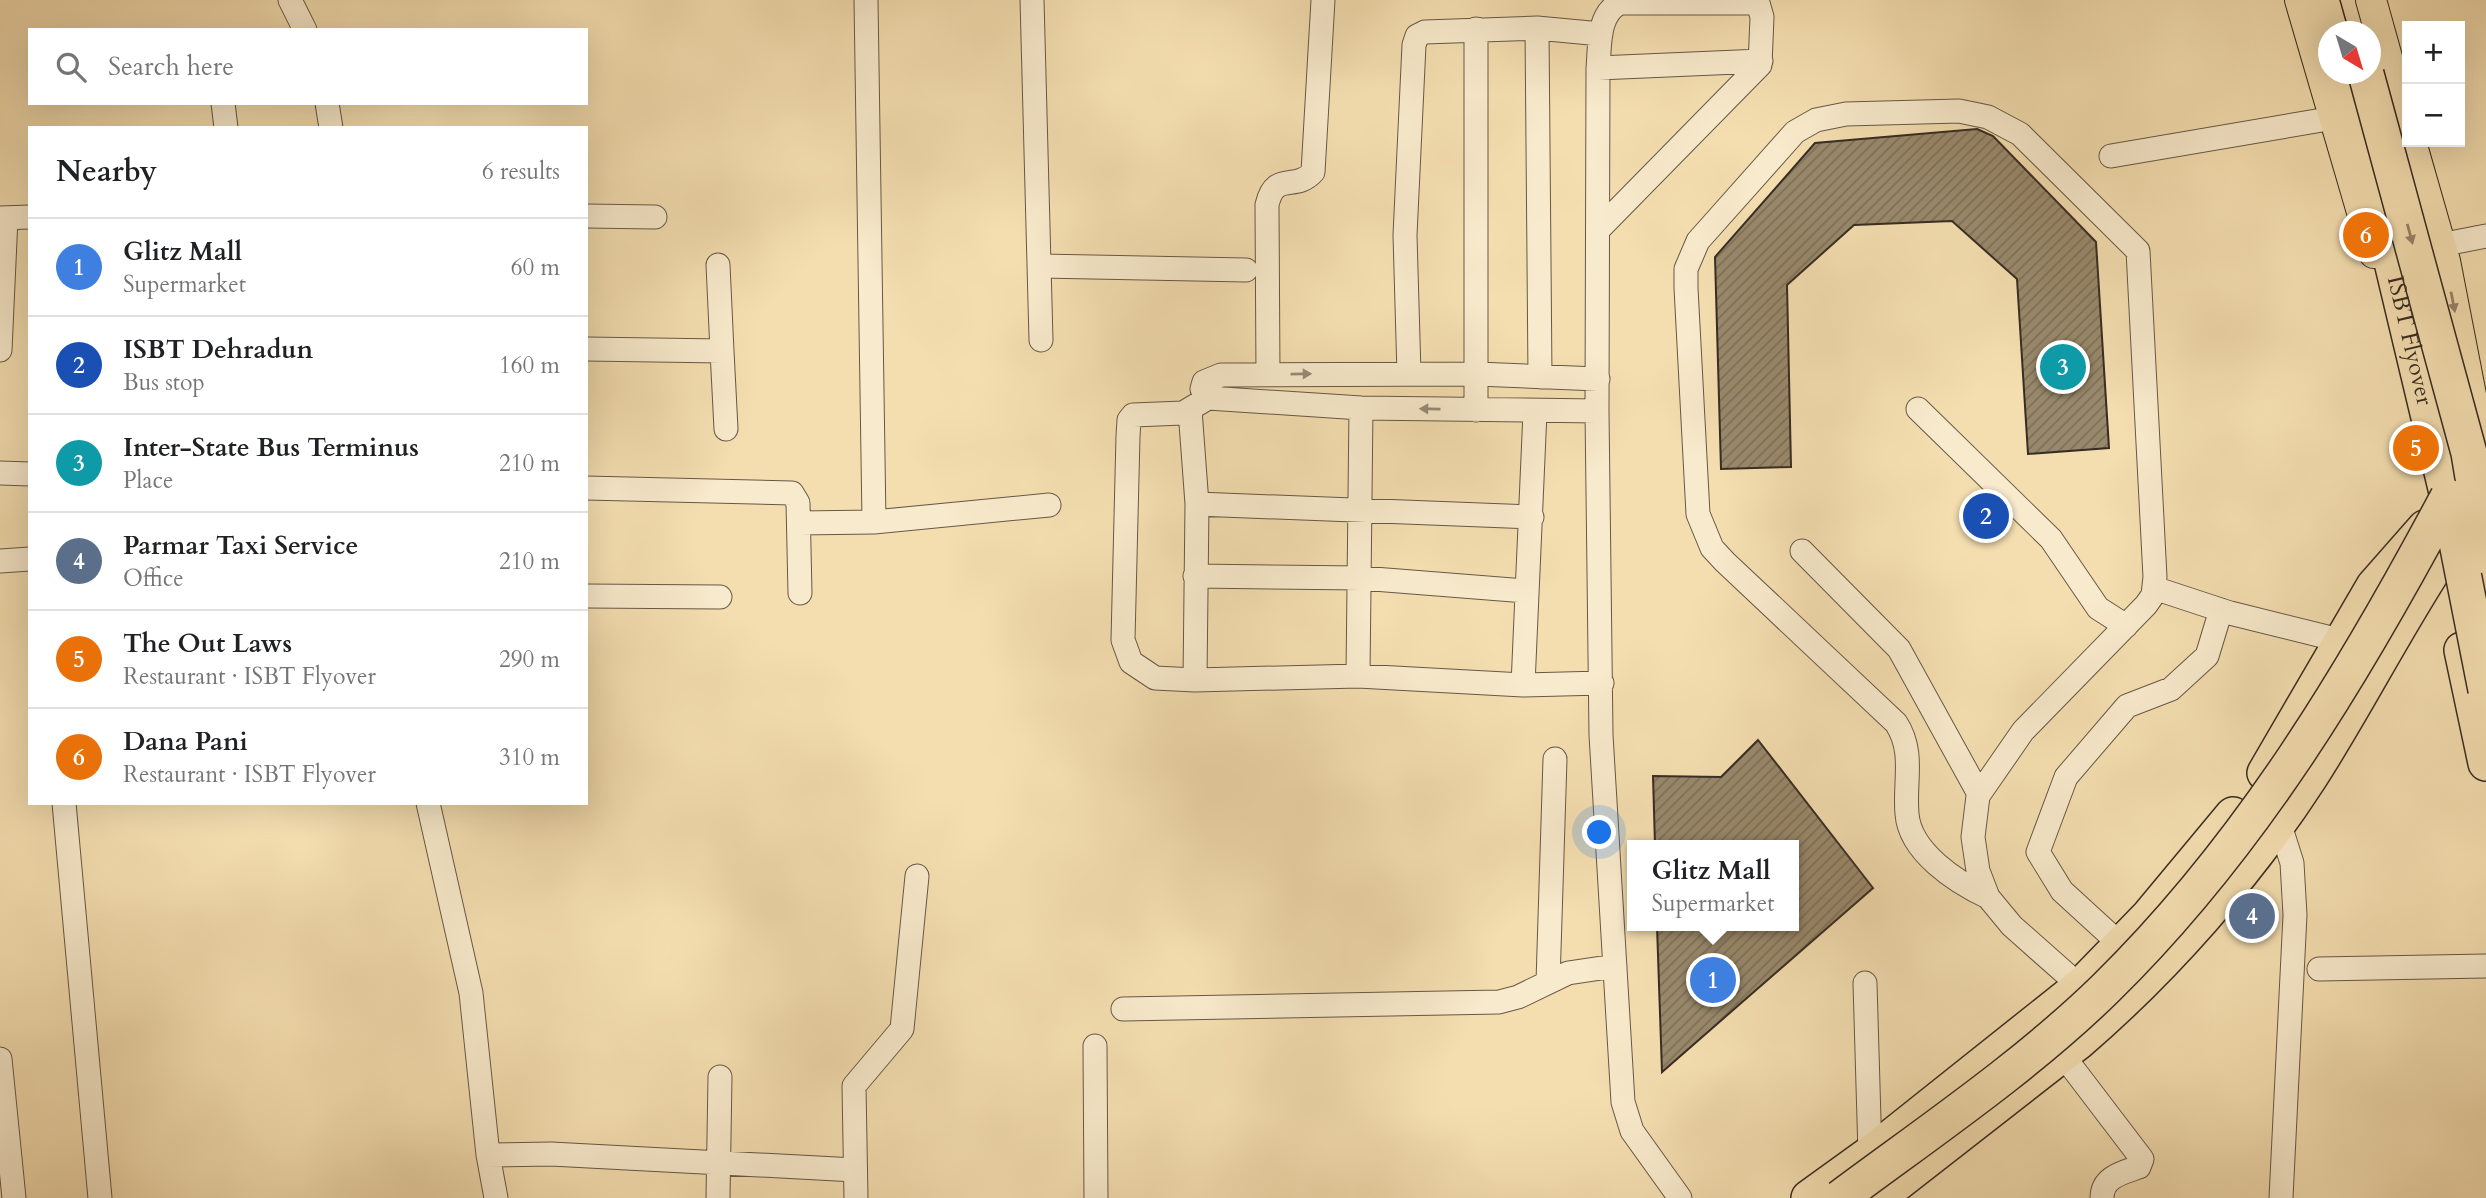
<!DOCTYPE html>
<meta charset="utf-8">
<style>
body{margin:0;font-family:Cardo,serif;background:#f2f2f2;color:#202124}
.controls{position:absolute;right:21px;top:21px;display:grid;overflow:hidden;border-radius:0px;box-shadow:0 7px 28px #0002}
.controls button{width:63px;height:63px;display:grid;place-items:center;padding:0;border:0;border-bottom:2px solid #e0e0e0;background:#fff;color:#202124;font:35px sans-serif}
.compass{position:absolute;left:2318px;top:21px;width:63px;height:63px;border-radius:50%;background:#fff;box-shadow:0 7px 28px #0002;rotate:142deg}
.you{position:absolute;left:1600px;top:833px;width:24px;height:24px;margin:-18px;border:5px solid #fff;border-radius:50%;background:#1a73e8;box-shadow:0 0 0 10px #1a73e833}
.badge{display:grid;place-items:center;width:46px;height:46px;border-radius:50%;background:#b45309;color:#fff;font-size:23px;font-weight:700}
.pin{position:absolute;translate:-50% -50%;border:4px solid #fff;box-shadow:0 2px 7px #0006}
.popup{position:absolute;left:1627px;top:840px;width:172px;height:91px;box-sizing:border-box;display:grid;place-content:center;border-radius:0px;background:#fff;filter:drop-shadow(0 2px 5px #0005);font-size:23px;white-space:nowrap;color:#757577}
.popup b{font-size:26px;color:#202124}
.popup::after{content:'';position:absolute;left:50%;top:100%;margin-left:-14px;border:14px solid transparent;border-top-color:#fff}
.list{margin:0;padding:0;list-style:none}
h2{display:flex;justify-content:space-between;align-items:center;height:91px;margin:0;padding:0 28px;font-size:30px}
h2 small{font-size:23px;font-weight:400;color:#757577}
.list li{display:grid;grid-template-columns:46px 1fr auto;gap:21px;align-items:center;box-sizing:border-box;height:98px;padding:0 28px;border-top:2px solid #e0e0e0}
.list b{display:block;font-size:26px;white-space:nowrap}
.list p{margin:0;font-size:23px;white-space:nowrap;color:#757577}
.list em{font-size:23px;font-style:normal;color:#757577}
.icon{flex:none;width:38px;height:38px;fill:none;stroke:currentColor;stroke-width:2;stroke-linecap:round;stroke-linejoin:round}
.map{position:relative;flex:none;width:2486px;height:1198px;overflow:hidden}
.search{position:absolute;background:#fff;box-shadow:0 7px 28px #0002;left:28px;top:28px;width:560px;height:77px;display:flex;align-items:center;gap:18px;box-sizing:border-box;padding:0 24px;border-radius:0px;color:#757577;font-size:26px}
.panel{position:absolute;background:#fff;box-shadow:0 7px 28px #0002;left:28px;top:126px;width:560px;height:679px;border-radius:0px}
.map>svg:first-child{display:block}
</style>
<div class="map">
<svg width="2486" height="1198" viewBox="0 0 2486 1198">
<defs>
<pattern id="building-hatch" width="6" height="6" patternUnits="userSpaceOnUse" patternTransform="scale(1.75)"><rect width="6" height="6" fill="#99896c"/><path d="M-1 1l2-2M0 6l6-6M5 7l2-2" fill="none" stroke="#7e7058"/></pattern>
</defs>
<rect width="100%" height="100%" fill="#f4deb0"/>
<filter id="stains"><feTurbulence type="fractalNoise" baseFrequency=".00286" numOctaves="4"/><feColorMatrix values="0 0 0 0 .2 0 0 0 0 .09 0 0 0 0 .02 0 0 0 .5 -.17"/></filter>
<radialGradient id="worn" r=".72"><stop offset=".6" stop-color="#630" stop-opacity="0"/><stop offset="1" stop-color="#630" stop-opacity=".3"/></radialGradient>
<path fill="url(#building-hatch)" stroke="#372c23" stroke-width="2" d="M 1977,129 L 1993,136 L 2096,242 L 2109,448 L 2028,454 L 2017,279 L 1952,221 L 1854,225 L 1787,285 L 1791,467 L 1721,469 L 1715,257 L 1815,143 Z
M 1758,740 L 1873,888 L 1662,1072 L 1657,926 L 1794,926 L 1794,845 L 1655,845 L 1653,776 L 1721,777 Z"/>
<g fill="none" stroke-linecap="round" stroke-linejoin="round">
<defs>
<path id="minor" d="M 290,0 L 305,30
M 866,0 L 874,522
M 1032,0 L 1041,340
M 1537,28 L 1540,377
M 1598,68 L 1761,61
M 223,103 L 226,128
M 327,103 L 331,128
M 2111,156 L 2334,118
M 586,216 L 655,217
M 0,218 L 30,217
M 1599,229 L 1760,65 L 1762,17 L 1758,3 L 1620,3 C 1597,14 1600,47 1598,68 L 1597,411 L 1601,735 L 1623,1102 L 1632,1131 L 1680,1198
M 2440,245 L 2486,236
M 1041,266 L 1246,270
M 586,349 L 722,351 L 718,265
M 0,350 L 6,218
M 722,351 L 726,429
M 1409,374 L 1405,235 L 1414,45 L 1417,36 L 1425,32 L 1537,28 L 1601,34
M 1268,375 L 1267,205 C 1275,170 1295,192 1313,172 L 1323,0
M 1208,398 L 1202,389 L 1204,382 L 1221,375 L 1477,374 L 1598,379
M 1918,409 L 2051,539 L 2098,608 L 2126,626
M 1190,410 L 1197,504 L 1195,680
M 1476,410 L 1476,29
M 1597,411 L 1361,408 L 1208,398 L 1183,413 L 1133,415 L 1129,420 L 1128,436 L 1123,640 L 1131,662 L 1155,678 L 1195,680 L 1358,676 L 1523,685 L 1602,683
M 0,473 L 30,474
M 586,488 L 792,493 L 798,503 L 800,593
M 1197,504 L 1532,517
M 799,523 L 874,522 L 1049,505
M 1802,551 L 1899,649 L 1979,794
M 0,561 L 30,559
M 1195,576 L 1361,578 L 1526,591
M 2154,588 L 2230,613 L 2343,641
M 586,596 L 720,597
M 1358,676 L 1361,408
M 1523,685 L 1535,412
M 64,803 L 100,1198
M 428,803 L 471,993 L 488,1155 L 496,1198
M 2279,822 L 2292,863 L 2295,915 L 2281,1198
M 1988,897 C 1956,882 1910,852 1907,814 C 1904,781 1915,752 1896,723 L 1725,562 L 1712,548 L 1698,514 L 1686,288 L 1686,269 L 1698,241 L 1795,132 L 1816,120 L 1846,114 L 1959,111 L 1988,117 L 2020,134 L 2138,251 L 2155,577 L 2153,595 L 2146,605 L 2023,731 L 1978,796 L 1973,837 L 1978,871 L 1988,897 L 2012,926 L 2090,995
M 2121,945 L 2062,891 L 2038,852 L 2066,777 L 2127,706 L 2171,689 L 2207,656 L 2221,610
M 2319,969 L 2486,966
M 1548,982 L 1555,759
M 1865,983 L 1870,1154
M 1123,1009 L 1499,1002 L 1518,997 L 1568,973 L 1615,966
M 1095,1046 L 1096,1198
M 2062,1054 L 2142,1159 L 2139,1167 C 2122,1173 2102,1177 2102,1198
M 0,1059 L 14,1198
M 488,1155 L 551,1154 L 855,1170
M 718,1198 L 720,1077
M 856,1198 L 854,1086 L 902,1029 L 917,876"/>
<path id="major" d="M 2300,0 L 2374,253
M 2371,0 L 2407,129
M 2411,142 L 2445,261 L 2478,431"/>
<g id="highway">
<path d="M 2321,0 L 2330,32"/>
<path id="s1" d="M 2342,74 L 2377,199 L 2448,497"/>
<path d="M 2462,650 L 2486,763"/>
<path d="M 2265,773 L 2374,586 L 2425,528"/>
<path d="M 1809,1198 L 1870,1154 L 2081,986 L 2149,916 L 2233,815"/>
<path d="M 1878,1198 L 2078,1042 C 2163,969 2247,874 2308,780 C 2356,706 2395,627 2444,553"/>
</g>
</defs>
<use href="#minor" stroke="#665846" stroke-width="25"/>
<use href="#major" stroke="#372c23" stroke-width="32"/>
<use href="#highway" stroke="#372c23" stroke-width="38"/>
<use href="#minor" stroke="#f8eacc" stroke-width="23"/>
<use href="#major" stroke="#f4deb0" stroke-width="30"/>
<use href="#highway" stroke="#f4deb0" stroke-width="35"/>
<defs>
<path id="highway-bridge" d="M 2366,74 L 2469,453 L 2486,556
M 2448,497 L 2486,690
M 1840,1198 C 1930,1131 2025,1067 2105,989 C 2250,847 2353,675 2448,497"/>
</defs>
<use href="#highway-bridge" stroke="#372c23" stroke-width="38" stroke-linecap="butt"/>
<use href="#highway-bridge" stroke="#f4deb0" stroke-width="35"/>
</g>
<defs><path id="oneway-solid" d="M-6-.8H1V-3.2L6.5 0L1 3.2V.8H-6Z" transform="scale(1.75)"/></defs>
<g fill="#96856a">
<use href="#oneway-solid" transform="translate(2410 234) rotate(75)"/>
<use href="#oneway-solid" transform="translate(2453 302) rotate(79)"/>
</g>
<g fill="#988b78">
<use href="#oneway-solid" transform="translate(1301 374) rotate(-1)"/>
<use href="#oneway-solid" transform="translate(1430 409) rotate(-179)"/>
</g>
<g text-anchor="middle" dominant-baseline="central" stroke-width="5" stroke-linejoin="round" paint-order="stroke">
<g font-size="23" fill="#372c23" stroke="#f8eacc">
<text stroke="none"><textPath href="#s1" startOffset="275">ISBT Flyover</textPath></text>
</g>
</g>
<rect width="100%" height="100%" filter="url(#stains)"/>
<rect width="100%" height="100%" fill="url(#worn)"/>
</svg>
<div class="controls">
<button>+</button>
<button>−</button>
</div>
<svg class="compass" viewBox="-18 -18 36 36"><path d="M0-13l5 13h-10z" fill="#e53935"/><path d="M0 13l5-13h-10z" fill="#757577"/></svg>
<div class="you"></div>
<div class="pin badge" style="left:1713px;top:980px;background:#3f7fe0">1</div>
<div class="popup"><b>Glitz Mall</b>Supermarket</div>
<div class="pin badge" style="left:1986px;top:516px;background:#1a4fb4">2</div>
<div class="pin badge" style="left:2063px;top:367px;background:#0f9aa8">3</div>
<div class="pin badge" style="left:2252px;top:916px;background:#5c6f8a">4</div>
<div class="pin badge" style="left:2416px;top:448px;background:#e8710a">5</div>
<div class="pin badge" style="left:2366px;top:235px;background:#e8710a">6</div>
<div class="search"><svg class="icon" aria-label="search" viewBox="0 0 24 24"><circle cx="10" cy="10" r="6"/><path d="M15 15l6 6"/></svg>Search here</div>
<section class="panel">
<h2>Nearby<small>6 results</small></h2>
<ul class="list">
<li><span class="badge" style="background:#3f7fe0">1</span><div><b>Glitz Mall</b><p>Supermarket</p></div><em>60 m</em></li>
<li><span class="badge" style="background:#1a4fb4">2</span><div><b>ISBT Dehradun</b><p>Bus stop</p></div><em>160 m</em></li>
<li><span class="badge" style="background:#0f9aa8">3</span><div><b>Inter-State Bus Terminus</b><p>Place</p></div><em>210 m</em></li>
<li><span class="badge" style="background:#5c6f8a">4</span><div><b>Parmar Taxi Service</b><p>Office</p></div><em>210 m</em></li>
<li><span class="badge" style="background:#e8710a">5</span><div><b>The Out Laws</b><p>Restaurant · ISBT Flyover</p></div><em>290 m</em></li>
<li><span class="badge" style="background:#e8710a">6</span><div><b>Dana Pani</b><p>Restaurant · ISBT Flyover</p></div><em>310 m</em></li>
</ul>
</section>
</div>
